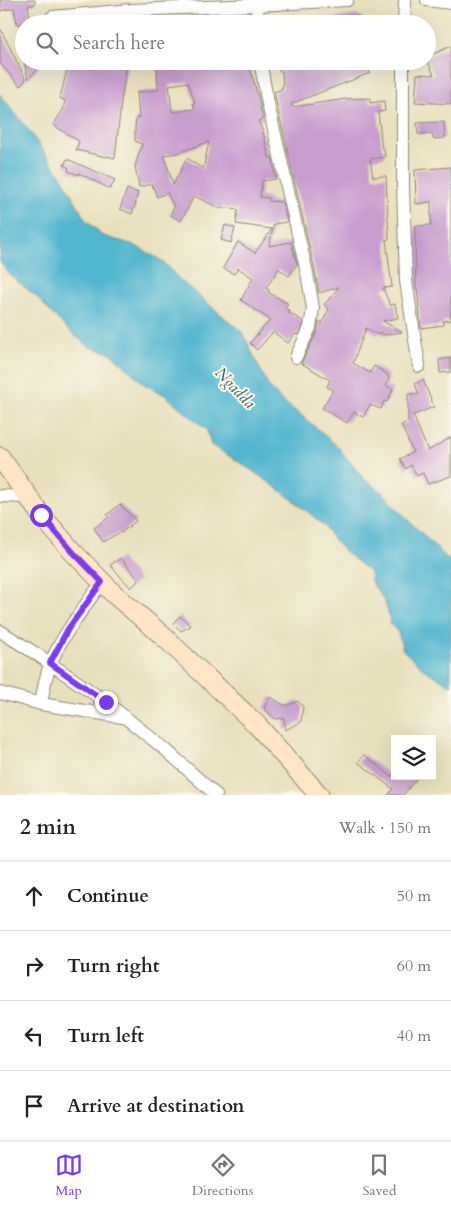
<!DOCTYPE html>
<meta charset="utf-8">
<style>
body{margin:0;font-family:Cardo,serif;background:#f2f2f2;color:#222}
.controls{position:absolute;right:15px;bottom:15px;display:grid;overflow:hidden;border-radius:0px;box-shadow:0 5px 20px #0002}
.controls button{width:45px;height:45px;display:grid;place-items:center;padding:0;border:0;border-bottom:1px solid #e0e0e0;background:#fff;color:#222;font:25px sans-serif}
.stop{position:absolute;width:15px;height:15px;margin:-11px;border:4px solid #7c3aed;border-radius:50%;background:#fff}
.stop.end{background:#7c3aed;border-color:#fff;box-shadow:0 1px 5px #0008}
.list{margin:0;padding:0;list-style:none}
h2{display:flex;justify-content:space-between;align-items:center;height:65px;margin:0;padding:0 20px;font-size:21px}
h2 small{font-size:16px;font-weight:400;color:#767676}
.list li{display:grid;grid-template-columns:32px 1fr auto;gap:15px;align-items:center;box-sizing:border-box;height:70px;padding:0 20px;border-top:1px solid #e0e0e0}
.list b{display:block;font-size:19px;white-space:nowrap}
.list em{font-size:16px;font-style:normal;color:#767676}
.icon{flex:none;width:28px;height:28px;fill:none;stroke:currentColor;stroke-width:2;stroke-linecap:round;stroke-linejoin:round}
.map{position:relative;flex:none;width:451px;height:795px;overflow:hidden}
.search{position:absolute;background:#fff;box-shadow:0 5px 20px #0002;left:15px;right:15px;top:15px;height:55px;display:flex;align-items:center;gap:12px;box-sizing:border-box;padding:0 18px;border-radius:28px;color:#767676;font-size:19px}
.sheet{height:345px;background:#fff}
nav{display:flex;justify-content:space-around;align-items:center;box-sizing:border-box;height:70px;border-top:1px solid #e0e0e0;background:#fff;font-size:14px;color:#767676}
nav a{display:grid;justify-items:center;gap:2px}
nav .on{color:#7c3aed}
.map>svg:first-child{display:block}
</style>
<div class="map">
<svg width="451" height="795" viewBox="0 0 451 795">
<rect width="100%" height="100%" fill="#fbf7ec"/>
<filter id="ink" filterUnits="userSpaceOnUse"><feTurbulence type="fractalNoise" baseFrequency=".02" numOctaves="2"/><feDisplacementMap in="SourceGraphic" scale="10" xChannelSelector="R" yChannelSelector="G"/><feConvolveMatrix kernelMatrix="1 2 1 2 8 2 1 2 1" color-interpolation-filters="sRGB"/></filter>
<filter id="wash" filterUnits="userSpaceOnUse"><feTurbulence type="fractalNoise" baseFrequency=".0096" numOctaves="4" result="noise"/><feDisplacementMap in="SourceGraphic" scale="20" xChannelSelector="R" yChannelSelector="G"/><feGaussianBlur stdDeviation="1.12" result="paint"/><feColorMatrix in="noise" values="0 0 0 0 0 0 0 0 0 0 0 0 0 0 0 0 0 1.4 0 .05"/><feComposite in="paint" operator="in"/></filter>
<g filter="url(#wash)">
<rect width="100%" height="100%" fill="#e8e0bc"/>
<path fill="#51b6cf" stroke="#3e707d" d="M 0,94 L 27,128 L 64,180 L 85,219 L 103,236 L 134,245 L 162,261 L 181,281 L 243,333 L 255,359 L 269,387 L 282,401 L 301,415 L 337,446 L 363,478 L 383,493 L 408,520 L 451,562 L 451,685 L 425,670 L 403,650 L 398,632 L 390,624 C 389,615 387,606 382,597 C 375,585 371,588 370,572 C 357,562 345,553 335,541 C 330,535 327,528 321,523 C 287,493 250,468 211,445 L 207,430 L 165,395 L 144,384 L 111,353 L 90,347 L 74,335 L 55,317 L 37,297 L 11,276 L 0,262 Z"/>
<g id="blocks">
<path fill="#c89dce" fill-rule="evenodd" d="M 0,0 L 35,0 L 35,4 L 28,6 L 31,24 L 17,24 L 14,8 L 0,11 Z
M 359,15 L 360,24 L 335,24 L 334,18 Z
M 0,28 L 26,80 L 20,86 L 0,63 Z
M 451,46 L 451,104 L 415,102 L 417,74 L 434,75 L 427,60 L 427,57 Z
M 24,61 L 46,61 L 28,79 Z
M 69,61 L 128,61 L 122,94 L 115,158 L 107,156 L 106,157 L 76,150 L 79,141 L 53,125 L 63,110 L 65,101 L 60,98 Z
M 157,61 L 248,61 L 258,96 L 263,119 L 258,121 L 263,132 L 269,158 L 272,157 L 276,179 L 262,181 L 260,197 L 269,198 L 269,201 L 282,202 L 287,222 L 274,224 L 269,246 L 291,242 L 297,264 L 289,276 L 279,269 L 266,288 L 269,290 L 268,292 L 288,304 L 285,308 L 290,311 L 289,313 L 303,321 L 302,326 L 298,335 L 295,334 L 288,343 L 273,332 L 257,350 L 250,343 L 270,320 L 241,300 L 253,278 L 238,268 L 234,274 L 223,268 L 238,242 L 255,253 L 272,229 L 236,224 L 238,210 L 222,207 L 221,209 L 194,196 L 181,221 L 170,215 L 174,207 L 167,193 L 157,197 L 152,184 L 139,187 L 135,166 L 142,144 L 135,141 L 135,127 L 136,118 L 139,118 L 137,92 L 158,90 ZM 188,82 L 195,103 L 193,103 L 195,109 L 172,112 L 169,85 ZM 209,142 L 203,169 L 187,158 L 173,185 L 164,155 L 178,153 Z
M 279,61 L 367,61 L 370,73 L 291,104 L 292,107 L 346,99 L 370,98 L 370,103 L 384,101 L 385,111 L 378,112 L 382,149 L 384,149 L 385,157 L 370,159 L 373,177 L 386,176 L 389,239 L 386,240 L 392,287 L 383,288 L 390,305 L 395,304 L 398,318 L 383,321 L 402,332 L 384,335 L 380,332 L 378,335 L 366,328 L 353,363 L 370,373 L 374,366 L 387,374 L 389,380 L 386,386 L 393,389 L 387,402 L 384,401 L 381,409 L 370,405 L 363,417 L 354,412 L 347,423 L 322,408 L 333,390 L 327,387 L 330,380 L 301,363 L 317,332 L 319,321 L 322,323 L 329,309 L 324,305 L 339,287 L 319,293 L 315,271 L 274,92 L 282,89 L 281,88 L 283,87 L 282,71 L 279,71 Z
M 444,122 L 445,138 L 433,139 L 432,134 L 418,134 L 417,123 Z
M 67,159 L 115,180 L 110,189 L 79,173 L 79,175 L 68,171 L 69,168 L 64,165 Z
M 451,167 L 451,320 L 443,321 L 444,325 L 421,328 L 417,289 L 416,289 L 415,228 L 415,226 L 431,225 L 431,202 L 416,204 L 415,170 Z
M 127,189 L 138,193 L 135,203 L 136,203 L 132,214 L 120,209 Z
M 225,225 L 235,228 L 231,243 L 221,240 Z
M 451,358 L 451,372 L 440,373 L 439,360 Z
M 423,380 L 434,407 L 413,415 L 428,451 L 451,437 L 451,476 L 428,484 L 423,473 L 417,476 L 411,465 L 406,469 L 400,459 L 413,452 L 401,425 L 408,422 L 408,394 L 419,394 L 415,384 Z
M 120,504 L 136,521 L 121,533 L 120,532 L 103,542 L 94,528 L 109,517 L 107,515 Z
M 121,558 L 139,580 L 131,588 L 110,565 Z
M 180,616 L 191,626 L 181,631 L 173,623 Z
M 270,697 L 284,705 L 289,705 L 298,701 L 303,707 L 301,722 L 285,730 L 284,718 L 275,719 L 264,708 Z
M 364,755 L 391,776 L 419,776 L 403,795 L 388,795 L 393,789 L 358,762 Z"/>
</g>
</g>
<g filter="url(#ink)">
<use href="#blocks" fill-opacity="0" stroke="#8a8674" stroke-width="1"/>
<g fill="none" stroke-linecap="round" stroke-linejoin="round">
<defs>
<path id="street" d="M 427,0 L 451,3
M 52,17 L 131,10 L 257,5 L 347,0
M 258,24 L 257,5 L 261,0
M 404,24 L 405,0
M 260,61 L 268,104 L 307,273 L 313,308 L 310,328 L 296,357
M 403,61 L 403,186 L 406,281 L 419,366
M 0,496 L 28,497
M 0,631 L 41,657 L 106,702 L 166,750 L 216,795
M 0,693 L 41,704 L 122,717
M 41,704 C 43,691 45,678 50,665 C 61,636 84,608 102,582"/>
<path id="secondary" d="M 0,457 L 41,515 L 73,552 L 114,594 L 162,635 L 257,725 L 319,795"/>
</defs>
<use href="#street" stroke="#8a8674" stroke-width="14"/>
<use href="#secondary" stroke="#8a8674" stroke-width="21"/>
<use href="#street" stroke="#fff" stroke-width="12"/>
<use href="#secondary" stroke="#fee5c5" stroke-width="19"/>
</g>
</g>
<g fill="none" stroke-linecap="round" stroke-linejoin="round" filter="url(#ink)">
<path stroke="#7c3aed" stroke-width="6" d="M 41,515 L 73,552 L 102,582 L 68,629 L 50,663 L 106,702"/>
</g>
<g text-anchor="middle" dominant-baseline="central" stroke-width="4" stroke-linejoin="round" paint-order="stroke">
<g font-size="16" font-style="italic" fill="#385c64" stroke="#fbf7ec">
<text transform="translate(235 388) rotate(46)">Ngadda</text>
</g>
</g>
</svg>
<div class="controls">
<button><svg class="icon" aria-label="layers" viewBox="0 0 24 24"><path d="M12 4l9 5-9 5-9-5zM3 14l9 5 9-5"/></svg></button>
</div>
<div class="stop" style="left:41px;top:515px"></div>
<div class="stop end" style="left:106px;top:702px"></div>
<div class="search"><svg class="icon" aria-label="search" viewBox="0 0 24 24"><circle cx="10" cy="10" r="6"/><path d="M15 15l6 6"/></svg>Search here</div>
</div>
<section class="sheet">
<h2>2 min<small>Walk · 150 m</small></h2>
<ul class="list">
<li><svg class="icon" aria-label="ahead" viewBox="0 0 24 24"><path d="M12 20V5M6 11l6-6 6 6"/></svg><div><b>Continue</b></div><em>50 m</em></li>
<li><svg class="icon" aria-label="right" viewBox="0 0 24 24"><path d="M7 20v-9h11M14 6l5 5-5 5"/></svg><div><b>Turn right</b></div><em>60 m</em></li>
<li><svg class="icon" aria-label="left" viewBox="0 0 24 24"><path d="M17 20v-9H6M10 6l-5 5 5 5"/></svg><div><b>Turn left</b></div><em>40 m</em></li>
<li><svg class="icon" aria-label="arrive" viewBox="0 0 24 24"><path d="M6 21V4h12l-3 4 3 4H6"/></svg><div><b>Arrive at destination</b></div></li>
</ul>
</section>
<nav>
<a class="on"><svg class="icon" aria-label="map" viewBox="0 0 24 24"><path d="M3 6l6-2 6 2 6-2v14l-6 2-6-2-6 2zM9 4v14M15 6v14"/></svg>Map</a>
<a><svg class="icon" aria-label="directions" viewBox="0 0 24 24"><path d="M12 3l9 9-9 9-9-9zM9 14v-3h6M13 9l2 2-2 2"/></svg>Directions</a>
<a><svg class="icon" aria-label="saved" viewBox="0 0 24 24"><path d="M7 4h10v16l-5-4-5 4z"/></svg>Saved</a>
</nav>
